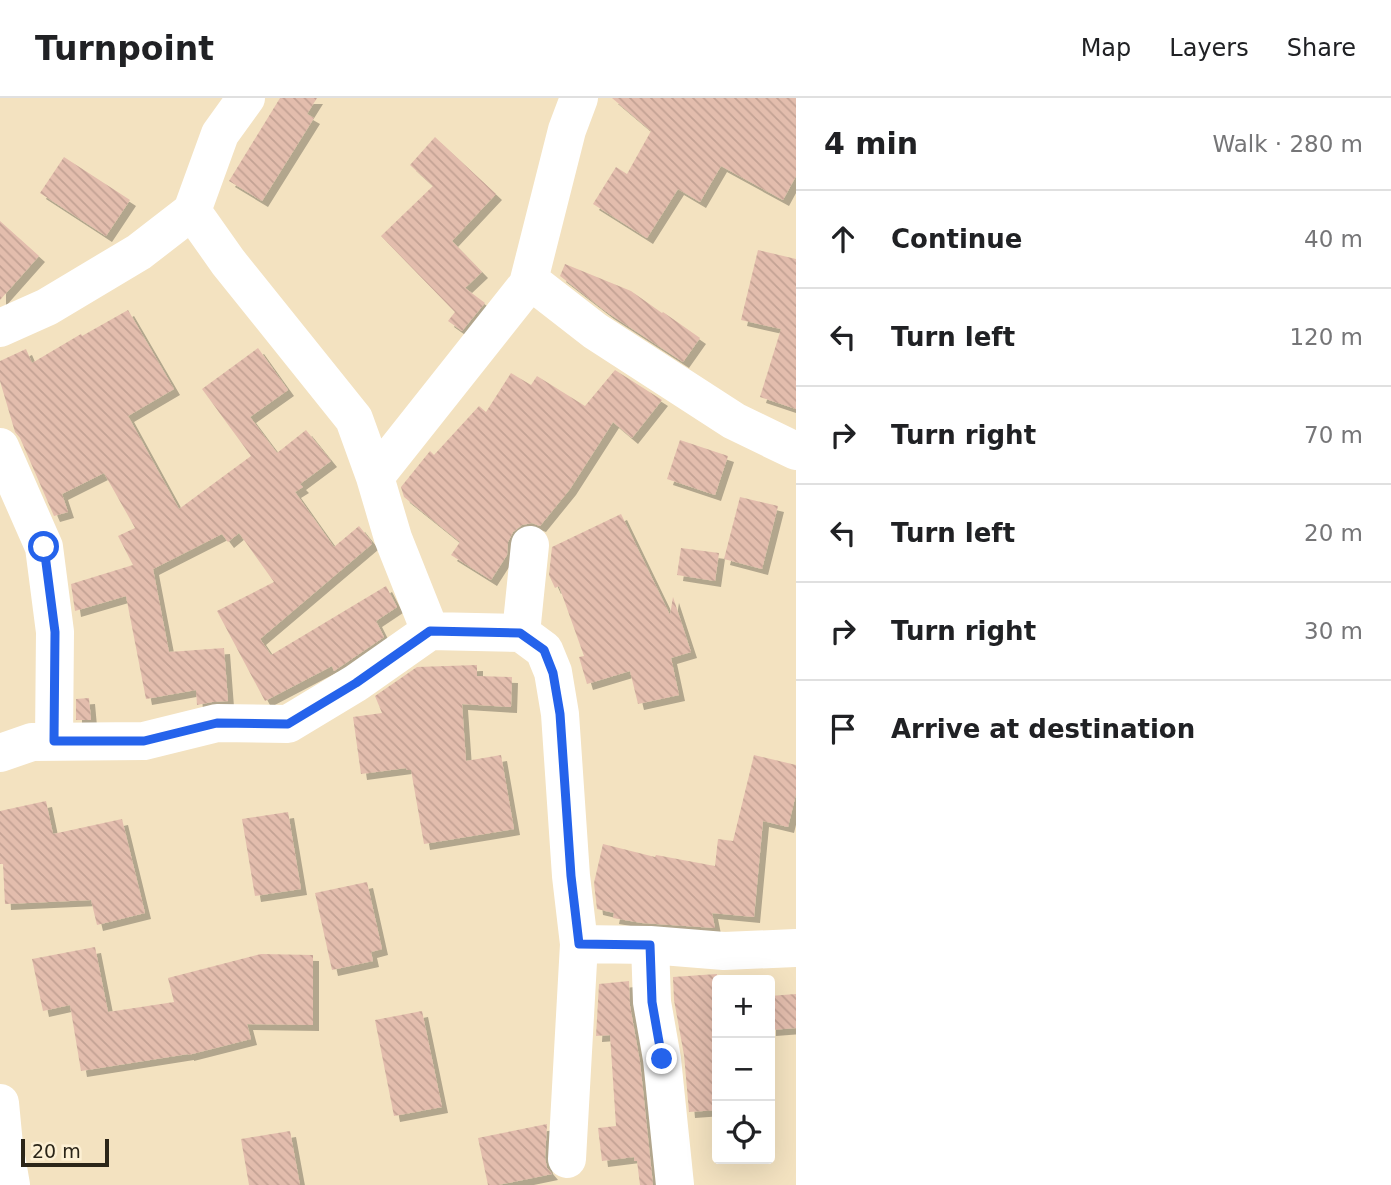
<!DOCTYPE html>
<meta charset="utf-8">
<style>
body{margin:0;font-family:"DejaVu Sans",sans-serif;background:#f2f2f2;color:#202124}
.controls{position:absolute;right:21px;bottom:21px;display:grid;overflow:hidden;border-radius:7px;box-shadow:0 7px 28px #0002}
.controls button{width:63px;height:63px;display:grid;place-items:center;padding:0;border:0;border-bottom:2px solid #e0e0e0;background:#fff;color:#202124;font:35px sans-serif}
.scale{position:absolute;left:21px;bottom:18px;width:88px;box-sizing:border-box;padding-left:7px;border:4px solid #2b2518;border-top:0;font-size:19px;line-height:24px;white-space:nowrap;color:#2b2518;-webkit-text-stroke:5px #fdf0d4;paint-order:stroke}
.stop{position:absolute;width:21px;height:21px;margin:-16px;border:5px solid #2563eb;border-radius:50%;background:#fff}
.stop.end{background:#2563eb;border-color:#fff;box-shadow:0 2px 7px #0008}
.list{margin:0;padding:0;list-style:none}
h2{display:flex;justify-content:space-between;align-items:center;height:91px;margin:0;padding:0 28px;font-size:30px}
h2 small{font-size:23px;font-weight:400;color:#757577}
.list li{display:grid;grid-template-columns:46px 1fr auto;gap:21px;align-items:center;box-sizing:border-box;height:98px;padding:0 28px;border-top:2px solid #e0e0e0}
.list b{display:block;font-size:26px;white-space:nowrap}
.list em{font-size:23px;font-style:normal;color:#757577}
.icon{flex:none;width:38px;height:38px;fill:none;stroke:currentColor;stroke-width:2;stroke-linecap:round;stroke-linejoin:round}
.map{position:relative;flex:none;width:796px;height:1087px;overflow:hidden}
header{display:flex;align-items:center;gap:42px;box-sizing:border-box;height:98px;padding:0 35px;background:#fff;border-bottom:2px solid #e0e0e0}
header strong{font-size:33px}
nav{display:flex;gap:38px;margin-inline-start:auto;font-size:24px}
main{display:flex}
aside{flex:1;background:#fff}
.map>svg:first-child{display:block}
</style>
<header>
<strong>Turnpoint</strong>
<nav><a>Map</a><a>Layers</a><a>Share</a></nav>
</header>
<main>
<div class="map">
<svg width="796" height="1087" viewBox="0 0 796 1087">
<defs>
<pattern id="building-back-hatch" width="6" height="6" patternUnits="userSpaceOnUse" patternTransform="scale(1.75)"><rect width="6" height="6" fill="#e3bdad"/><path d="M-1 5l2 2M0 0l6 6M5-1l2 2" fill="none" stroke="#c3a294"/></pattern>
<filter id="shadow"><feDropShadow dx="6" dy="6" stdDeviation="0" flood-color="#0004"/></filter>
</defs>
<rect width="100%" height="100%" fill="#f3e2c0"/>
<path fill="url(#building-back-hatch)" filter="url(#shadow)" d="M 280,0 L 317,0 L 307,16 L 314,20 L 262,103 L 229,83 Z
M 612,0 L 796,0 L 796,78 L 783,102 L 721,68 L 700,104 L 678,91 L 647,140 L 593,106 L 616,69 L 627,76 L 651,33 Z
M 435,39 L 496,96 L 452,143 L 482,174 L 465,190 L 485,205 L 462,233 L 448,223 L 455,214 L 381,138 L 433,88 L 410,67 Z
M 64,59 L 130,102 L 106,138 L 40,95 Z
M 0,123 L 39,158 L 0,202 Z
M 758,152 L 796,161 L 796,311 L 760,299 L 781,231 L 741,222 Z
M 565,166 L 631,193 L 662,215 L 663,214 L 700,240 L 683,264 L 608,215 L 560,178 Z
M 128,212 L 174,291 L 128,318 L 179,411 L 251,358 L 202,291 L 258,250 L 288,292 L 250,319 L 277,355 L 306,332 L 331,363 L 300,386 L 303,389 L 295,394 L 334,449 L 359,428 L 371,443 L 372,446 L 260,541 L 271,557 L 386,488 L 397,509 L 376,523 L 384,539 L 334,573 L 332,568 L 265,603 L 217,513 L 274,484 L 239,435 L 228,444 L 222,436 L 153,471 L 169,554 L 224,550 L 228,603 L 212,604 L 197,607 L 196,592 L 146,601 L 126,498 L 75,513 L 71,486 L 133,467 L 118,438 L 135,430 L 104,375 L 62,396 L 68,414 L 54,418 L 20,340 L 15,334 L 0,283 L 0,263 L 26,251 L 32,265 L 81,236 L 82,238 Z
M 615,272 L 662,302 L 632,340 L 613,324 L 570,391 L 540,428 L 532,425 L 522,427 L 513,434 L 508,444 L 507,457 L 491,482 L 451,457 L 460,444 L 404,399 L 401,389 L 430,353 L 434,357 L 479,308 L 486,314 L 511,275 L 531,287 L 537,278 L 585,308 Z
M 680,342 L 728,358 L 715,397 L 667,381 Z
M 740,399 L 778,408 L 762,471 L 724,461 Z
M 621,416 L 670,517 L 673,499 L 691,554 L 671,560 L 679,597 L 638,606 L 630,573 L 587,586 L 579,559 L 584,558 L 559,488 L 555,490 L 549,477 L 552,449 Z
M 681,450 L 719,455 L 715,483 L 677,477 Z
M 477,567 L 477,578 L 512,579 L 511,609 L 462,606 L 466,663 L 501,657 L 514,731 L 424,746 L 411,672 L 407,672 L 406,670 L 361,676 L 353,619 L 382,615 L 375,598 L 417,569 Z
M 89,600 L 91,622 L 76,622 L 76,601 Z
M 754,657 L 796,667 L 796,696 L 788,729 L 763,723 L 754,819 L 712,815 L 715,830 L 642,825 L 613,820 L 614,815 L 597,811 L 594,785 L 603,746 L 655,759 L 656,757 L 715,768 L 718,741 L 733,743 Z
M 46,703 L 53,736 L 122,721 L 145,815 L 97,827 L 91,802 L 5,806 L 3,766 L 0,766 L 0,713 Z
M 288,714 L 301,791 L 255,798 L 242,721 Z
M 367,784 L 382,851 L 371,854 L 373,863 L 332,872 L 315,795 Z
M 95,849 L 108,914 L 174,904 L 168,880 L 261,856 L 313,857 L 313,927 L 247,926 L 251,941 L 188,957 L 188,956 L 81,973 L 70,907 L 43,913 L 32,861 Z
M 717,876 L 717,927 L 714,927 L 717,962 L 717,1012 L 689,1014 L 684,957 L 674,902 L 673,879 Z
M 629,883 L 630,908 L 640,964 L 653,1087 L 640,1087 L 637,1063 L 634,1063 L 634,1059 L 602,1063 L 598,1030 L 616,1028 L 610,937 L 596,938 L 599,886 Z
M 796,896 L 796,930 L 770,932 L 770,898 Z
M 422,913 L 442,1009 L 394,1018 L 375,922 Z
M 547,1026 L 545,1060 L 547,1070 L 552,1076 L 498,1087 L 488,1087 L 478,1040 Z
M 290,1033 L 300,1087 L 249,1087 L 241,1041 Z"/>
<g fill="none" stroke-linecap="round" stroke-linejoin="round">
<path stroke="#fff" stroke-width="38" d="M 192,113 L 228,164 L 354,321 L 375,379 L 393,440 L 430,533
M 528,186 L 567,32 L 579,0
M 0,230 L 47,209 L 139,154 L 192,113 L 220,36 L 246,0
M 0,349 L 44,449 L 55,534 L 54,643
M 375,379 L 528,186 L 532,184 L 595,233 L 734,323 L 796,353
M 521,535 L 530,447
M 0,655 L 32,644 L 144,643 L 217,625 L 288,626 L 356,585 L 430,533 L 521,535 L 544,552 L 553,574 L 560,616 L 571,778 L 579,846 L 567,1061
M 579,846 L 650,847 L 724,853 L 796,850
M 650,847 L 652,904 L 662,961 L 675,1087
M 0,1005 L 4,1047 L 11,1087"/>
</g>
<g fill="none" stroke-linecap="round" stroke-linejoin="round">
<path stroke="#2563eb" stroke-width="9" d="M 44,449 L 55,534 L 54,643 L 144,643 L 217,625 L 288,626 L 356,585 L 430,533 L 520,535 L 544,552 L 553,575 L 560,616 L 571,778 L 579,846 L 650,847 L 652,904 L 662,961"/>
</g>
</svg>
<div class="controls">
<button>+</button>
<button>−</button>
<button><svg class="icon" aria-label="locate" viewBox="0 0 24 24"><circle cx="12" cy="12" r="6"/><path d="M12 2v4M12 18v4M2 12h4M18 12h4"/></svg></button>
</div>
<div class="scale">20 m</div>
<div class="stop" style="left:44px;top:449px"></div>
<div class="stop end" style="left:662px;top:961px"></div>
</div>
<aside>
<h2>4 min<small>Walk · 280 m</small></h2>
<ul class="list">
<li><svg class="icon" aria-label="ahead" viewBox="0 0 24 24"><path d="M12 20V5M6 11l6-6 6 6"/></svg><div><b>Continue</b></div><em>40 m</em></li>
<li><svg class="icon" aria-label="left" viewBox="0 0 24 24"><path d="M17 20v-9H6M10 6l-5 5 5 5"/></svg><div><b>Turn left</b></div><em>120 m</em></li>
<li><svg class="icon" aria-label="right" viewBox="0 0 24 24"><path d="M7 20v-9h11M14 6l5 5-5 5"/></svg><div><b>Turn right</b></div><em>70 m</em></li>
<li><svg class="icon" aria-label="left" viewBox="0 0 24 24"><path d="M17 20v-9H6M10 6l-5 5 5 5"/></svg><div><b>Turn left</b></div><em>20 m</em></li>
<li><svg class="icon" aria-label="right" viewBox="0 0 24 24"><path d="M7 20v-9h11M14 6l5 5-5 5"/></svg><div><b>Turn right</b></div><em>30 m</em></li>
<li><svg class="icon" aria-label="arrive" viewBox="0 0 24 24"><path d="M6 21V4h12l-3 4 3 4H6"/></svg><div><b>Arrive at destination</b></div></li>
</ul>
</aside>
</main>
